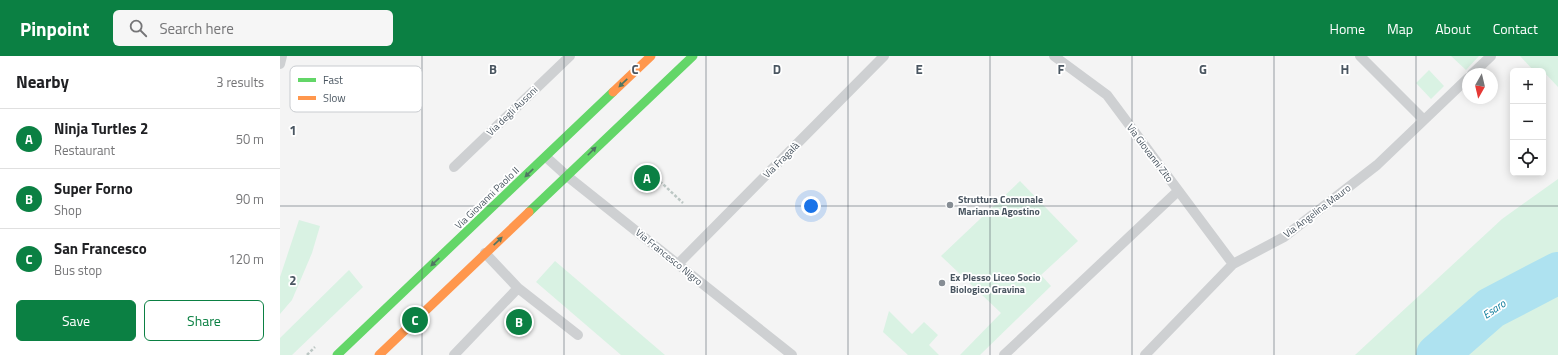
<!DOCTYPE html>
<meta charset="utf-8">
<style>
body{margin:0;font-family:"Titillium Web",sans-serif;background:#f6f6f6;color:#202124}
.controls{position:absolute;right:12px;top:12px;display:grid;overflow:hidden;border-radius:6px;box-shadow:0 2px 10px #0003}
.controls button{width:36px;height:36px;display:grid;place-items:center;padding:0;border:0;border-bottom:1px solid #e0e0e0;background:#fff;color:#202124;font:20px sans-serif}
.compass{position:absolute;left:1182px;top:12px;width:36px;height:36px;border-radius:50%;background:#fff;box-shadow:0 2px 10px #0003;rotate:188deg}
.you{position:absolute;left:531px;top:150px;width:14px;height:14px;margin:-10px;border:3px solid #fff;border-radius:50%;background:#1a73e8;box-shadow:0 0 0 6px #1a73e833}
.badge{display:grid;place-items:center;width:26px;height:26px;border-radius:50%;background:#0b8043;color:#fff;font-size:13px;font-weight:700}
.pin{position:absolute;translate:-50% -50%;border:2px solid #fff;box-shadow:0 1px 4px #0006}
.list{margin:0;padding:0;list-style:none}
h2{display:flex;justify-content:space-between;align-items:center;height:52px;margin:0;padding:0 16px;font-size:17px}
h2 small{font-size:13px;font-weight:400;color:#757577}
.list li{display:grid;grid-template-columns:26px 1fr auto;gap:12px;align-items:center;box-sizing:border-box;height:60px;padding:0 16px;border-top:1px solid #e0e0e0}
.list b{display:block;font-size:15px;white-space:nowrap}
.list p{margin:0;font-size:13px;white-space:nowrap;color:#757577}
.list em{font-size:13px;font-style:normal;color:#757577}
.actions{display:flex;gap:8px;padding:12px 16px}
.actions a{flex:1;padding:9px 0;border:1px solid #0b8043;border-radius:6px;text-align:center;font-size:14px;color:#0b8043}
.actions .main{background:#0b8043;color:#fff}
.icon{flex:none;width:22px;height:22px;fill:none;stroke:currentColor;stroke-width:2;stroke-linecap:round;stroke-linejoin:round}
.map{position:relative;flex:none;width:1278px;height:299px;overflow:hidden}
header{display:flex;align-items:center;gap:24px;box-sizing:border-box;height:56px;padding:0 20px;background:#0b8043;color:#fff}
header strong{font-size:19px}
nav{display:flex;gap:22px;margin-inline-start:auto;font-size:14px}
.search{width:280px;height:36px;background:#f6f6f6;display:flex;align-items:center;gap:10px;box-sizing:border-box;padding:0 14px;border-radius:6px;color:#757577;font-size:15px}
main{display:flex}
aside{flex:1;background:#fff}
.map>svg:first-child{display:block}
</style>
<header>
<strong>Pinpoint</strong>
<div class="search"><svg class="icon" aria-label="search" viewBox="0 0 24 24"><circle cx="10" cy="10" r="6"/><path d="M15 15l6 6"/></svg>Search here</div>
<nav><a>Home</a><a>Map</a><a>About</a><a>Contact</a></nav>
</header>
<main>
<aside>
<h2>Nearby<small>3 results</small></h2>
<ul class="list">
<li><span class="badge">A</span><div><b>Ninja Turtles 2</b><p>Restaurant</p></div><em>50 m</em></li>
<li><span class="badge">B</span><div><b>Super Forno</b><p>Shop</p></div><em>90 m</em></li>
<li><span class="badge">C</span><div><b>San Francesco</b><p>Bus stop</p></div><em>120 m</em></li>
</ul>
<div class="actions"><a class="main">Save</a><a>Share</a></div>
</aside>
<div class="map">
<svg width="1278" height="299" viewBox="0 0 1278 299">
<rect width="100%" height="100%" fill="#f4f4f4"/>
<path fill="#d9f2e3" d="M 1171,0 L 1199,0 L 1186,14 Z
M 1240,0 L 1278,0 L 1278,31 L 1263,15 L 1254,15 Z
M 1149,14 L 1164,30 L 1151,43 L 1136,27 Z
M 1278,123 L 1278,299 L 1075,299 L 1222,163 Z
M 740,125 L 798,185 L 761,219 L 771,230 L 700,299 L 680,299 L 721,257 L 661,200 Z
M 19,164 L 40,170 L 32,197 L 12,244 L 0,258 L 0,221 Z
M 275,205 L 385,299 L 341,299 L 256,226 Z
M 69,214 L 83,231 L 12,299 L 0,299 L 0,282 Z
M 609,255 L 632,278 L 644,266 L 658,279 L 649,289 L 659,299 L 628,299 L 603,276 Z"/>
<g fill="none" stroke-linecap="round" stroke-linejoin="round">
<path stroke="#aee2f0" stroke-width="42" d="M 1157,299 L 1211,252 L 1278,217"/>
<path stroke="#bcc7c4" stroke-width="2.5" stroke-dasharray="3 2" stroke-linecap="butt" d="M 369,115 L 403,147
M 27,299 L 35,291"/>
<path stroke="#ced0d2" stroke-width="10" d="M 774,0 L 827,39 L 953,208
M 1080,0 L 1144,64
M 0,8 L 2,0
M 1192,18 L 1211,0
M 266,101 L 287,120 L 512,299
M 174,111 L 290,0
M 205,197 L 238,232 L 298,279
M 398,208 L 604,0
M 174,299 L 238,232
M 724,299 L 898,135
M 865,299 L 953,208 L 1004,181 L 1097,109 L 1188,22"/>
<path stroke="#63d668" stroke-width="9" d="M 249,156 L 413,0
M 57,299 L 333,36"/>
<path stroke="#ff974d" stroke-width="9" d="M 333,36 L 371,0
M 99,299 L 249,156"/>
</g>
<defs><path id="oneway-solid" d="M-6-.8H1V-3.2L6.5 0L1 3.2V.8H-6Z"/></defs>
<g fill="#507663">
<use href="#oneway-solid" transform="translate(343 27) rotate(136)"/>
<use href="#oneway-solid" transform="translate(312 95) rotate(-45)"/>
<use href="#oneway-solid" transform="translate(249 117) rotate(136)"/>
<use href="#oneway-solid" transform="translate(218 185) rotate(-43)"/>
<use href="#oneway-solid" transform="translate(155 206) rotate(137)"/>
</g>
<path fill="none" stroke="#4a5661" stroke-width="1" stroke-opacity="0.55" d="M 142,0 L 142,299M 284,0 L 284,299M 426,0 L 426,299M 568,0 L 568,299M 710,0 L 710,299M 852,0 L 852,299M 994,0 L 994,299M 1136,0 L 1136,299M 0,150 L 1278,150"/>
<g fill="#868d94" stroke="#fff" stroke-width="1.5">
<circle cx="670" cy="149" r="4"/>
<circle cx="662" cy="227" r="4"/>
</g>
<g text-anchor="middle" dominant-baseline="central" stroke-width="3.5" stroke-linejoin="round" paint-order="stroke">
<g font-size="10" fill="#4a5661" stroke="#fff">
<text transform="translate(232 55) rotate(-44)">Via degli Ausoni</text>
<text transform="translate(870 97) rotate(53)">Via Giovanni Zito</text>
<text transform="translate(501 104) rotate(-45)">Via Fragalà</text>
<text transform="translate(207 142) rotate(-44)">Via Giovanni Paolo II</text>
<text transform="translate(1037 155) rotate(-37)">Via Angelina Mauro</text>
<text transform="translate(389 201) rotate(39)">Via Francesco Nigro</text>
</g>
<g font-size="10" font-weight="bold" fill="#4a5661" stroke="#fff" text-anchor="start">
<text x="678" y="143">Struttura Comunale<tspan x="678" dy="12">Marianna Agostino</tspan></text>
<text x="670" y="221">Ex Plesso Liceo Socio<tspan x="670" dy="12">Biologico Gravina</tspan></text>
</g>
<g font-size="11" font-style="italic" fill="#0c7c9b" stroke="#fff">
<text transform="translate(1214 253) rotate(-34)">Esaro</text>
</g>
</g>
<rect x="10" y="10" width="132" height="46" rx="6" fill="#fff" stroke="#c9ccd0" stroke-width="1"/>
<rect x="18" y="22" width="18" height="4" fill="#63d668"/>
<rect x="18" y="40" width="18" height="4" fill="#ff974d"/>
<g font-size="11" fill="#4a5661">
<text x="43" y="28">Fast</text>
<text x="43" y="46">Slow</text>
</g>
<g font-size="13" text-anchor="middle" font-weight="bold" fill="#4a5661" stroke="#fff" stroke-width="3.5" stroke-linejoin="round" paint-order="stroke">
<text x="213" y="18">B</text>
<text x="355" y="18">C</text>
<text x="497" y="18">D</text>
<text x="639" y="18">E</text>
<text x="781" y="18">F</text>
<text x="923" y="18">G</text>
<text x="1065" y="18">H</text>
<text x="13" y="79">1</text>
<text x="13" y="229">2</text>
</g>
</svg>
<div class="controls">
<button>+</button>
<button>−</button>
<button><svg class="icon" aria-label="locate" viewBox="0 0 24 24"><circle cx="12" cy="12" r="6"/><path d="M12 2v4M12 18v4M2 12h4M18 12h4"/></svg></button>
</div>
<svg class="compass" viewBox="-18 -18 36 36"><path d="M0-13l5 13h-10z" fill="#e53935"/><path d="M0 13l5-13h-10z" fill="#757577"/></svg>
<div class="you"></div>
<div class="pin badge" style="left:367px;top:122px">A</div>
<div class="pin badge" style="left:239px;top:266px">B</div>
<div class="pin badge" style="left:135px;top:264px">C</div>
</div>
</main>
